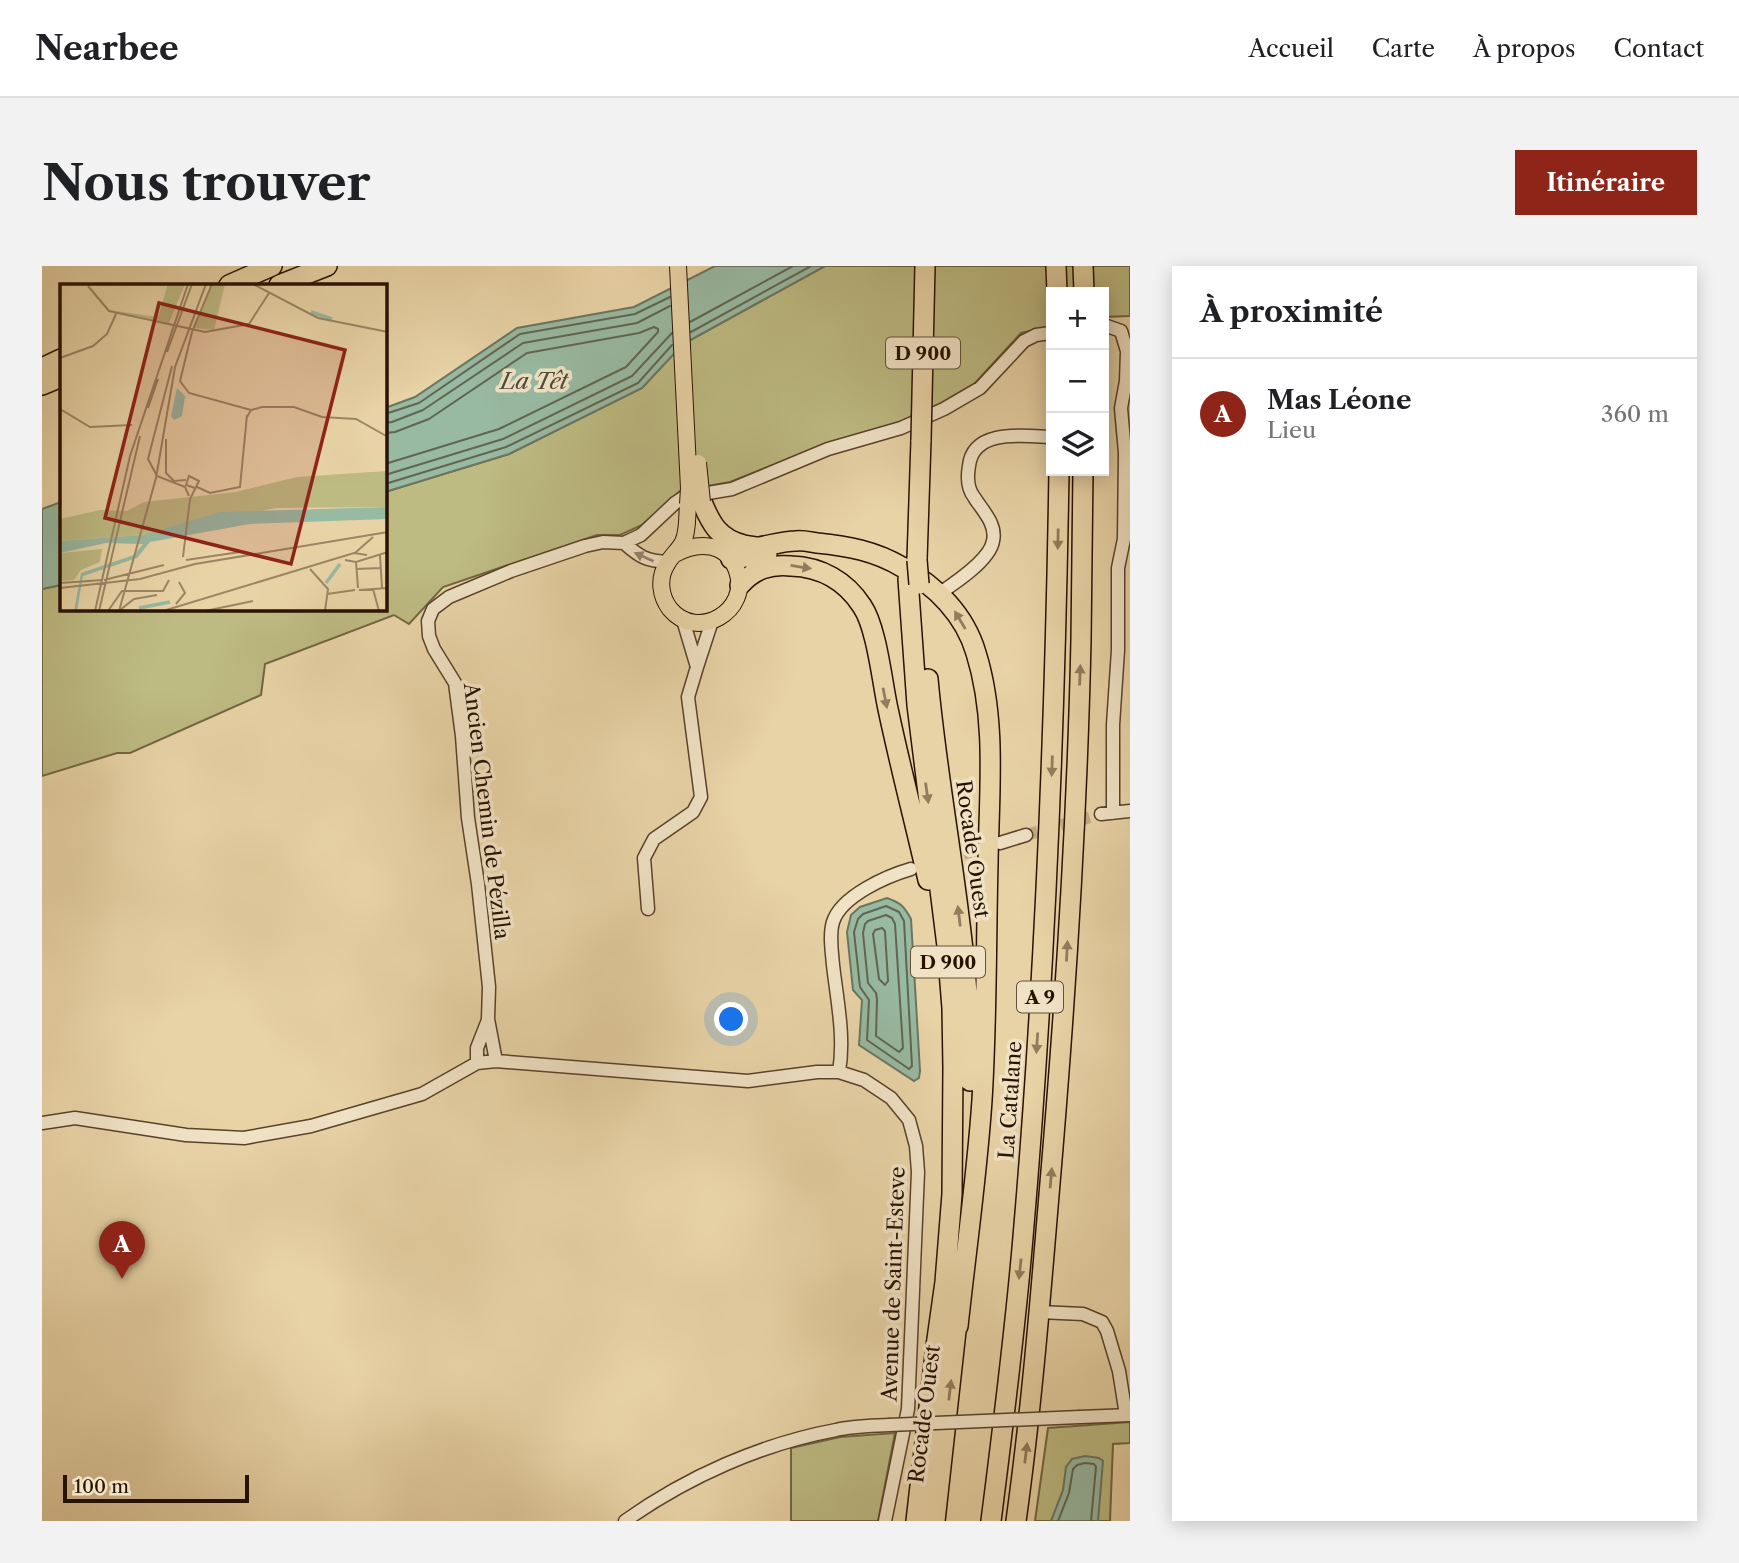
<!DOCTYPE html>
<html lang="fr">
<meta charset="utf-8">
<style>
body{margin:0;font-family:"Libre Caslon Text",serif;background:#f2f2f2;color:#202124}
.controls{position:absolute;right:21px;top:21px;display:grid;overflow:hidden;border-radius:0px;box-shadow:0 4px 18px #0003}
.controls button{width:63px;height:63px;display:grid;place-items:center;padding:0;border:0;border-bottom:2px solid #e0e0e0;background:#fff;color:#202124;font:35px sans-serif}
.scale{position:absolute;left:21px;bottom:18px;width:186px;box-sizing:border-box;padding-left:7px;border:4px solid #281200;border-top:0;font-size:19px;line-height:24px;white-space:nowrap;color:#281200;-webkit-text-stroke:5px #f0e2c5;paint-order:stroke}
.you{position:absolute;left:690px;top:754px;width:24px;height:24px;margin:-18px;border:5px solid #fff;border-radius:50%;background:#1a73e8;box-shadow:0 0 0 10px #1a73e833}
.badge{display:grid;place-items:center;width:46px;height:46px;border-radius:50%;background:#8f2418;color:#fff;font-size:23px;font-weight:700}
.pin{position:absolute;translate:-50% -58px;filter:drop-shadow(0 2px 4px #0008)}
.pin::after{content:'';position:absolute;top:37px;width:24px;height:21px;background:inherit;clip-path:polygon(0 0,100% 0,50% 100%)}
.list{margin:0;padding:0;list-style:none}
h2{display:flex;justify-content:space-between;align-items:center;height:91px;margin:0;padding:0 28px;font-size:30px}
h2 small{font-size:23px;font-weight:400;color:#757577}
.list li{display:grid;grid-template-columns:46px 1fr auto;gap:21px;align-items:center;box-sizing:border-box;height:112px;padding:0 28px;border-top:2px solid #e0e0e0}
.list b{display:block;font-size:26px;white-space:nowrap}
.list p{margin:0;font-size:23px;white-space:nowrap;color:#757577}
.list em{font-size:23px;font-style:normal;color:#757577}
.icon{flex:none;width:38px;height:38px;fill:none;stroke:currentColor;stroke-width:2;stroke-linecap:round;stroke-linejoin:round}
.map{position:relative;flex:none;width:1088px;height:1255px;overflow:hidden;border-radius:0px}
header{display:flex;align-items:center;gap:42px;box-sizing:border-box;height:98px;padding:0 35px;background:#fff;border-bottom:2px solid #e0e0e0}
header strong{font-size:33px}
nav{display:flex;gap:38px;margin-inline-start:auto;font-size:24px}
.intro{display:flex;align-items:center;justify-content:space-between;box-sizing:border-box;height:168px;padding:0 42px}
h1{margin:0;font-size:49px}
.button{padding:18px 32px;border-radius:0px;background:#8f2418;color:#fff;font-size:24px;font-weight:700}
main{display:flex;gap:42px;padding:0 42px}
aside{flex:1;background:#fff;border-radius:0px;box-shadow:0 4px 18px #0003}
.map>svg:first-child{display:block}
</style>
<header>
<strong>Nearbee</strong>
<nav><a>Accueil</a><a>Carte</a><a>À propos</a><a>Contact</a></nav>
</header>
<div class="intro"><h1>Nous trouver</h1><a class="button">Itinéraire</a></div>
<main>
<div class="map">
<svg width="1088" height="1255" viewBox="0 0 1088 1255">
<rect width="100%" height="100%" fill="#e8d3a6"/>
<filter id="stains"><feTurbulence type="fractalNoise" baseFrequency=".00286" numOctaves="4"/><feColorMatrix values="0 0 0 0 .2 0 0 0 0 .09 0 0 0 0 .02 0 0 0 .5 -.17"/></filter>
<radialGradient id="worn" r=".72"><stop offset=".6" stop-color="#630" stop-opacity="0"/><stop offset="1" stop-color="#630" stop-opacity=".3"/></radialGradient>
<path fill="#bdba82" stroke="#726641" stroke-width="2" d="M 783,0 L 1088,0 L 1088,50 L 1062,51 L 1062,26 L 1009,26 L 1009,61 L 979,67 L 933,117 L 897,138 L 855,157 L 784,178 L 688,216 L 638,225 L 600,259 L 578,269 L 555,269 L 401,321 L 367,358 L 352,349 L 223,398 L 219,429 L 88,487 L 75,487 L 0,510 L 0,323 L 19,319 L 19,343 L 343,343 L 343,226 L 467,188 L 600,122 L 641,78 Z
M 1088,1156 L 1088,1177 L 1071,1178 L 1068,1255 L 993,1255 L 1006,1162 Z
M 853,1167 L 836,1255 L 749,1255 L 749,1182 L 798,1171 Z"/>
<path fill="#98b9a2" stroke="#6b7661" stroke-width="2" d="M 673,0 L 783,0 L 641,78 L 600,122 L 467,188 L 343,226 L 343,142 L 373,131 L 475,62 L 592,41 Z
M 19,236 L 19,319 L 0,323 L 0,243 Z
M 845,632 C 859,637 862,640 869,653 L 878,805 L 877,812 L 872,815 L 817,779 L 820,734 L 811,724 L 805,666 L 809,649 L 818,641 Z
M 1043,1190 L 1057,1192 L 1061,1195 L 1056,1255 L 1009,1255 L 1021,1224 L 1024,1201 L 1030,1193 Z"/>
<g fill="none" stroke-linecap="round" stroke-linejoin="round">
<path stroke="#606651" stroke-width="2" d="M 648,56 L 751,0
M 649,66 L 769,0
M 343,148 L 377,137 L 478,68 L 593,48 L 628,31
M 343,157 L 350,156 L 381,144 L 481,77 L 595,57 L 628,40
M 343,167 L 353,166 L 387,153 L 485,87 L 597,67 L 612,61 L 616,63 L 616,66 L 584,101 L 457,163 L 343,198
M 343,209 L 461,173 L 590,110 L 630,67
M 343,218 L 464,181 L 596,117 L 630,79
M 844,640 L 857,646 L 862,655 L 870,800 L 867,803 L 825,774 L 827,734 L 818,721 L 812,666 L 816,653 L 821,648 Z
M 844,649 L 850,652 L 853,658 L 861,782 L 857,786 L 834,770 L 835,733 L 834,727 L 826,717 L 821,667 L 823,658 L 826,655 Z
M 840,662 L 843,665 L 846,715 L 843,719 L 837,713 L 831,668 L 833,664 Z
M 1016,1255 L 1027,1227 L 1031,1203 L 1035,1199 L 1043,1197 L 1052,1198 L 1054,1201 L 1049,1255"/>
<path stroke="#c2ac85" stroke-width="12" stroke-dasharray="12 6" stroke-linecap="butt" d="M 984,569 L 1059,548
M 904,593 L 951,579"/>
<defs>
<path id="minor" d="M 1062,59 L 1079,65 L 1085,85 L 1084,115 L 1079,142 L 1083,187 L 1082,273 L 1076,302 L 1076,384 L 1071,459 L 1071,547
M 582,277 C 598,291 604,295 626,296
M 898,327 C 913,317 948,294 951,275 C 955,258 940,244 932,231 C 925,222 925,211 927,200 C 931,162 982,170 1009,171
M 641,354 L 655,401 L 670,355
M 1059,548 L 1088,545
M 958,577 L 984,569
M 606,643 L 602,592 L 612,573 L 651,546 L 659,531 L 646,431 L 655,401
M 454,795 L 446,753 L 447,721 L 436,618 L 426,552 L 420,470 L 413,417 L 392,383 L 387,370 L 386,355 L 391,343 L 407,331 L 469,305 L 543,280 L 561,276 L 582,277 L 599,269 L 633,237 L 642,231 L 690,223 L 786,183 L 859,162 L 902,143 L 938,122 L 982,75 L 994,69 L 1009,67
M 435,797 L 435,782 L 446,754
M 797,806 C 803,771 795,734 791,699 C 790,686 787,669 791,656 C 799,630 845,610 869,603
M 0,857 L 33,852 L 144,869 L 202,872 L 269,860 L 380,828 L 435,797 L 454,795 L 706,815 L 775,806 L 797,806 L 822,814 L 849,832 L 867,854 L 874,880 L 876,906 L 866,1143 L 843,1255
M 997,1046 L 1041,1048 L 1060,1056 L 1065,1065 L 1077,1105 L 1084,1149
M 1038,1151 L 1088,1149
M 583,1255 C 645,1211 719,1178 794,1164 C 811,1160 829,1160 847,1159"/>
<path id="major" d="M 633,288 C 656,275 685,276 695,305 C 709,345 655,376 628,343 C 618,330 616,312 625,298 C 629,290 637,284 641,276 C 646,266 645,250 646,238"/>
<path id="highway" d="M 1014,0 L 1015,26
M 1041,0 L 1042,26
M 187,19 L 230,0
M 237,19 L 285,0
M 0,102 L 19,93
M 0,119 L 19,111
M 660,236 C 669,258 677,273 702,279 C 707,280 712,281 717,281 C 729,279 742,275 754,275 C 761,274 768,276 775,277 C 806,280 833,285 860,301 C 894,320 923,349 934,387 C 955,454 947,527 946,597 C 944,676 945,755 940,834 C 935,910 924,985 916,1060
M 689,293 L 725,288
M 875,294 L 879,174
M 866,313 L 875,439 L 905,680 L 910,742 L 911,801 L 910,928 L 903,1016 L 894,1080 L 874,1255
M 698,319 C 712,303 728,298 749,300 C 779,301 804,315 820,340 C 835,362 840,416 846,443 C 858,500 873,557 886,614
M 886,413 C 898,547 930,680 928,815
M 893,1255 L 916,1047
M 949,1255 C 961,1161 973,1066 981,971 C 1003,716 1013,461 1017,205
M 974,1255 C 989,1147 998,1038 1007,929 C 1023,744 1035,559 1039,374 C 1040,318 1040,261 1041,205"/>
</defs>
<use href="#minor" stroke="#58422a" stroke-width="15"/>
<use href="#major" stroke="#281200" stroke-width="18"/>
<use href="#highway" stroke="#281200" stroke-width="22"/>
<use href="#minor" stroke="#f0e2c5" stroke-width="12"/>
<use href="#major" stroke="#e8d3a6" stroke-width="16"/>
<use href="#highway" stroke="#e8d3a6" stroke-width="19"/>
<defs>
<path id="minor-bridge" d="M 847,1159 L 1038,1151"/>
<path id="major-bridge" d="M 636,0 L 647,222 L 646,238
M 656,197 L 660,236"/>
<path id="highway-bridge" d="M 879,174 L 883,0
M 875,294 L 877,318"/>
</defs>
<use href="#minor-bridge" stroke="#58422a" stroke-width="15" stroke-linecap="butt"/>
<use href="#major-bridge" stroke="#281200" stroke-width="18" stroke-linecap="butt"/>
<use href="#highway-bridge" stroke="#281200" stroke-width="22" stroke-linecap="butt"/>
<use href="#minor-bridge" stroke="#f0e2c5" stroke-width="12"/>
<use href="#major-bridge" stroke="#e8d3a6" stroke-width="16"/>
<use href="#highway-bridge" stroke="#e8d3a6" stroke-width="19"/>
</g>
<defs><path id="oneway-solid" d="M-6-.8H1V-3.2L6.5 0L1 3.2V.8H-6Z" transform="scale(1.75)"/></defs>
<g fill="#927c5b">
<use href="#oneway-solid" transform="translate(1016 273) rotate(91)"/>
<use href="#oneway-solid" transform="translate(759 301) rotate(9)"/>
<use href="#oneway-solid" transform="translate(918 354) rotate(-121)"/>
<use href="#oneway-solid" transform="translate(1038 409) rotate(-88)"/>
<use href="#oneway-solid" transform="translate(843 432) rotate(79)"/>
<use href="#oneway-solid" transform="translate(1010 500) rotate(92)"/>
<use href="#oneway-solid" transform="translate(885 527) rotate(82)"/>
<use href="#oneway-solid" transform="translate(917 650) rotate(-97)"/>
<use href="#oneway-solid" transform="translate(1025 685) rotate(-87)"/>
<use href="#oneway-solid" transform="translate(995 777) rotate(94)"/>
<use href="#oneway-solid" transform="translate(1009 912) rotate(-85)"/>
<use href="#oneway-solid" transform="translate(978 1003) rotate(96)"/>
<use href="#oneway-solid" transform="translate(908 1124) rotate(-83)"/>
<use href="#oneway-solid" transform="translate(984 1187) rotate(-83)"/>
</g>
<use fill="#96846c" href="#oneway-solid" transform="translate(602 291) rotate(-156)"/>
<g text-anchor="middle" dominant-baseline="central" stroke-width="7" stroke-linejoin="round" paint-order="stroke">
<g fill="#f0e2c5" stroke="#64503b" stroke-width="2">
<rect x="844" y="71.5" width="74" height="31" rx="5"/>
<rect x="869" y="680.5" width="74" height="31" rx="5"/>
<rect x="975" y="715.5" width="46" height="31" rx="5"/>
</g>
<g font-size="19" font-weight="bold" fill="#281200">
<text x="881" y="87">D 900</text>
<text x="906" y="696">D 900</text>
<text x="998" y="731">A 9</text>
</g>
<g font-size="21" fill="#281200" stroke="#f0e2c5">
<text transform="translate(445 545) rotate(83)">Ancien Chemin de Pézilla</text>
<text transform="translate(931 583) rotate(82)">Rocade Ouest</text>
<text transform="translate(968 834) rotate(-86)">La Catalane</text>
<text transform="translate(851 1018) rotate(-88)">Avenue de Saint-Esteve</text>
<text transform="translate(882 1148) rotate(-83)">Rocade Ouest</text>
</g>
<g font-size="23" font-style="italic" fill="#4f4c39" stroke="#f0e2c5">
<text x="492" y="115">La Têt</text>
</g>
</g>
<g transform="translate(18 18)">
<rect width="327" height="327" fill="#e8d3a6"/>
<path d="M 108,0 L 125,0 L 109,39 L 49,26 L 98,33 ZM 153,0 L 165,0 L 154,46 L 135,44 ZM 327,187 L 327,223 L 216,224 L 83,251 L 0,257 L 0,235 L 40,226 L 67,227 L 84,218 L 176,208 L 237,193 ZM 42,265 L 40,278 L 21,286 L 14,296 L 0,297 L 0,269 Z" fill="#bdba82"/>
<path d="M 117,104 L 125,112 L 122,132 L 114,136 L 111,132 ZM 327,223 L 327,235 L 190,240 L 90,258 L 77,274 L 23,292 L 17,327 L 14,327 L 21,289 L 74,271 L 83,260 L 46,259 L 0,269 L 0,257 L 83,251 L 160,228 Z" fill="#98b9a2"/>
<path fill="none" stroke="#98b9a2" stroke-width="3.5" d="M 251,28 L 272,35M 266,299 L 280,280M 79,324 L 110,318"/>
<path fill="none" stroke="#9b8664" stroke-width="2" d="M 152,0 L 132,48 L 120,97 L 129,109 L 191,126M 193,0 L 258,34 L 328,48M 28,2 L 49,27 L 145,48 L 189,40 L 209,9M 107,68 L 132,0M 0,74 L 33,62 L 47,50 L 56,30M 112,82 L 88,175 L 97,192 L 125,203 L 129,212M 88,124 L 98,95M 0,125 L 30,143 L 72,141M 187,133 L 191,126 L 202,123 L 234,123 L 262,133 L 296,135 L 328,153M 106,155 L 106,189 L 114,197 L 126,196M 137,203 L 150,209 L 180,203 L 187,131M 295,269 L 313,253M 320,271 L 322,304M 123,273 L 130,215 L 139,197 L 129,192 L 126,201 L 135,204M 126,276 L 180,268M 285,276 L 296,278 L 328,268M 296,278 L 298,304M 250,285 L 268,305 L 265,327M 296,285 L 321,284M 44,296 L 104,281M 0,299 L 43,296M 0,304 L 80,295 L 135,280 L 328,248M 313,305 L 319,327M 299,306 L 328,304M 267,310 L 295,306M 116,320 L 125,309 L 119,298M 60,326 L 74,315 L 97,311M 35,327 L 70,172 L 128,0M 39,327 L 80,152M 48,327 L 62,307 L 103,307 L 109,296M 59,327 L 96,194 L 115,83 L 146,0M 103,327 L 294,269 L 307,271M 145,327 L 193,317"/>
<path fill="#8f2418" fill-opacity="0.15" stroke="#8f2418" stroke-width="3.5" d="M 99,19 L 285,66 L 231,280 L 45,234 Z"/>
<rect width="327" height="327" fill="none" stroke="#281200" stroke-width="3.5"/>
</g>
<rect width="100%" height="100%" filter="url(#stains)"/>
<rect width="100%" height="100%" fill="url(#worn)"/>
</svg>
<div class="controls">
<button>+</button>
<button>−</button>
<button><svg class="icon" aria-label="layers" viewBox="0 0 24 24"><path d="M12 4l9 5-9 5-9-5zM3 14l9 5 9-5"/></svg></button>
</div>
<div class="scale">100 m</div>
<div class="you"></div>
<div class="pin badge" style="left:80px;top:1013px">A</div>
</div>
<aside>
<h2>À proximité<small></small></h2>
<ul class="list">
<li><span class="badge">A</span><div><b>Mas Léone</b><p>Lieu</p></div><em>360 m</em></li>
</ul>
</aside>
</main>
